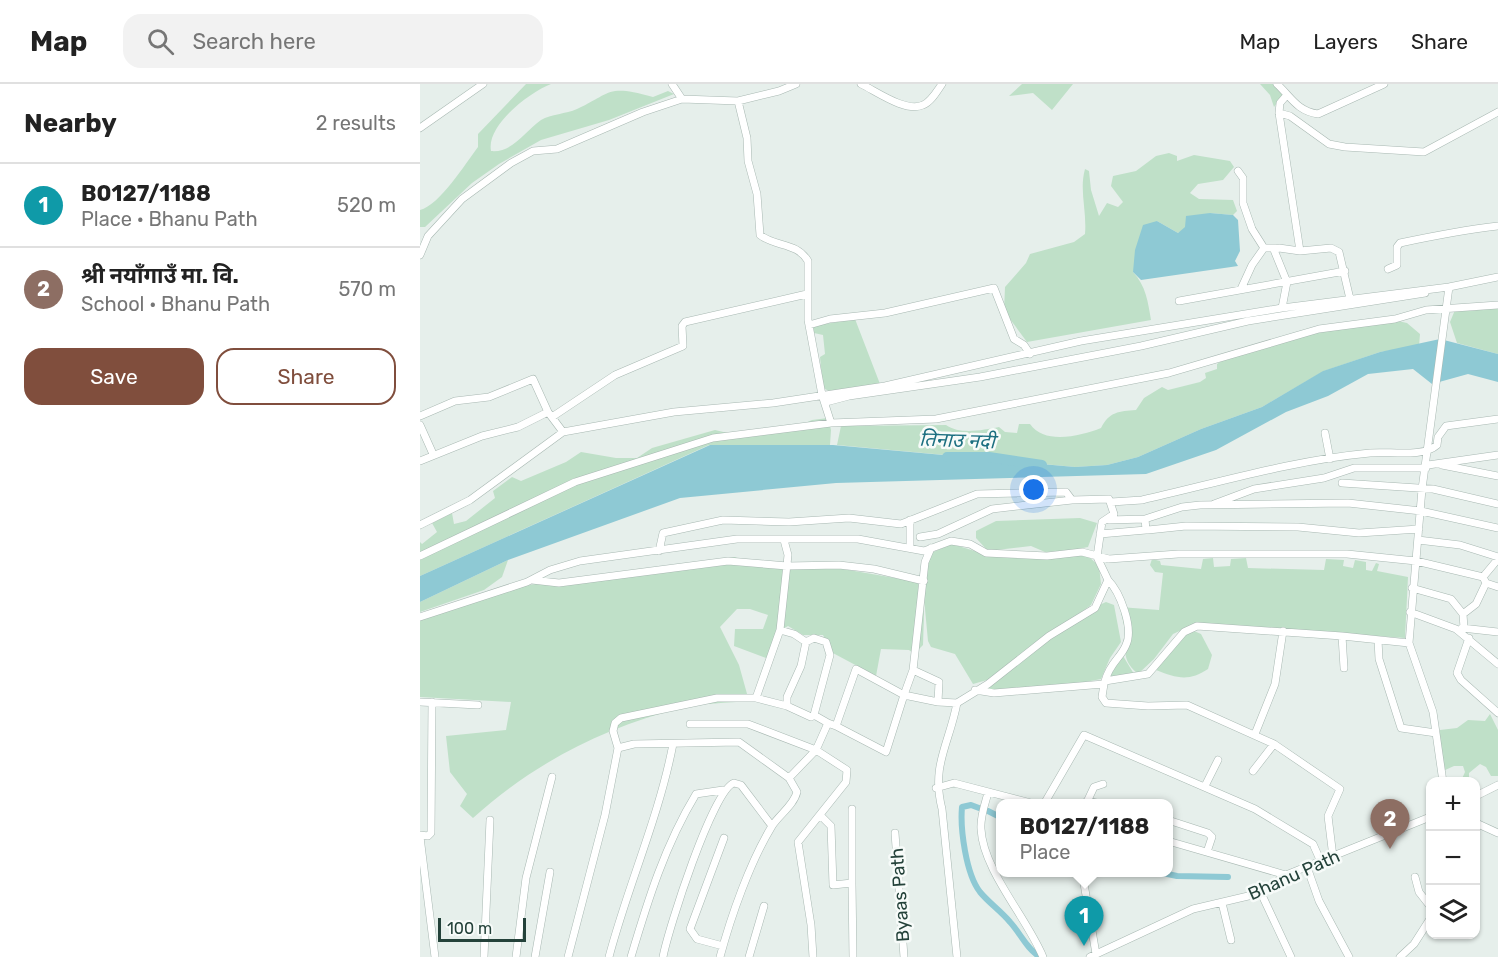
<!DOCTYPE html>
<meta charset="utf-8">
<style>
body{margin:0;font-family:Rubik,"Noto Sans Devanagari",sans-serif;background:#f2f2f2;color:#222}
.controls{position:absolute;right:18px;bottom:18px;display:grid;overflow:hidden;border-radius:12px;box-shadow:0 2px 4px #0004}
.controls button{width:54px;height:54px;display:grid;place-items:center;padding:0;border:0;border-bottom:2px solid #e0e0e0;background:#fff;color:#222;font:30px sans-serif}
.scale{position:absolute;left:18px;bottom:15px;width:88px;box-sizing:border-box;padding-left:6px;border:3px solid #24423a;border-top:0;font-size:16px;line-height:21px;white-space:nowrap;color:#24423a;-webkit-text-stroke:4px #f7fbf9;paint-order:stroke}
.you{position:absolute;left:614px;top:406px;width:21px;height:21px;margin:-15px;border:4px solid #fff;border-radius:50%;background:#1a73e8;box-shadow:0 0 0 9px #1a73e833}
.badge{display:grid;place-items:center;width:39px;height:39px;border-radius:50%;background:#804e3d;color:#fff;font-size:20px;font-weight:700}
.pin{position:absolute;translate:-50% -50px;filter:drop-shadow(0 2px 3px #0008)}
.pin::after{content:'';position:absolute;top:32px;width:21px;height:18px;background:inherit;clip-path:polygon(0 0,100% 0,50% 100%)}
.popup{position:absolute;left:576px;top:715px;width:177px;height:78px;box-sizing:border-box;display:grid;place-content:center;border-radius:12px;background:#fff;filter:drop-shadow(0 2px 4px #0005);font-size:20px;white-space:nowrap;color:#767676}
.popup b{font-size:22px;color:#222}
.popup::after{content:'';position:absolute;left:50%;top:100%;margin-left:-12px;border:12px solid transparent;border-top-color:#fff}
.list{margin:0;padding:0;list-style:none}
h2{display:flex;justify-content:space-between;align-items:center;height:78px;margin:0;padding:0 24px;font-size:26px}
h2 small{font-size:20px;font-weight:400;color:#767676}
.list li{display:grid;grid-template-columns:39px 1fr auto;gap:18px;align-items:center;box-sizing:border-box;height:84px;padding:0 24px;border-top:2px solid #e0e0e0}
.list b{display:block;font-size:22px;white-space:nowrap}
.list p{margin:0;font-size:20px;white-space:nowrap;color:#767676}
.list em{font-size:20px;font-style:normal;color:#767676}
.actions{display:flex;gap:12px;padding:18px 24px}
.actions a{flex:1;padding:14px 0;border:2px solid #804e3d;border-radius:18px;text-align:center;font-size:21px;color:#804e3d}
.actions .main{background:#804e3d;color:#fff}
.icon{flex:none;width:33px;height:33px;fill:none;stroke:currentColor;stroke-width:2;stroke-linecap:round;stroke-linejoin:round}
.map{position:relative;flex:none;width:1078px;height:873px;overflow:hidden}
header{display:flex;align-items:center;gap:36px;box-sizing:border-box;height:84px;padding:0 30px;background:#fff;border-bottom:2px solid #e0e0e0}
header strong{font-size:28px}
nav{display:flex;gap:33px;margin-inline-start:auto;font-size:21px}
.search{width:420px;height:54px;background:#f2f2f2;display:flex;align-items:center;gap:15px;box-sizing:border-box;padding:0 21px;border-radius:18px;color:#767676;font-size:22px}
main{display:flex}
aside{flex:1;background:#fff}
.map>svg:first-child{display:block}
</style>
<header>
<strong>Map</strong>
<div class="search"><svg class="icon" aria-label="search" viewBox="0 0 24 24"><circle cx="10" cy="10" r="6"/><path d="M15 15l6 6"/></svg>Search here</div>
<nav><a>Map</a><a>Layers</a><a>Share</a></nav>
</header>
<main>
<aside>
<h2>Nearby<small>2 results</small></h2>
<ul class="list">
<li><span class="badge" style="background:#0f9aa8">1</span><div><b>B0127/1188</b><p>Place · Bhanu Path</p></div><em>520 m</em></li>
<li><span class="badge" style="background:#8d6e63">2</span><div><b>श्री नयाँगाउँ मा. वि.</b><p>School · Bhanu Path</p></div><em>570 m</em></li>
</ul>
<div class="actions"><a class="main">Save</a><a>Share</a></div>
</aside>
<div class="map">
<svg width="1078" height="873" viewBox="0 0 1078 873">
<rect width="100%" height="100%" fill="#e6efeb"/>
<path fill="#bfe0c8" d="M 106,0 L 131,0 C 110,8 66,41 71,67 C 93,69 105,47 121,36 C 131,30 146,30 157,25 C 192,9 186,0 233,13 L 248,7 L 254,10 L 189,36 L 121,56 L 79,80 L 52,99 L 5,143 L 0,143 L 0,126 C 20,121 45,80 58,63 L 58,50 Z
M 602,0 L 653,0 L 632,26 L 613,9 L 589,12 Z
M 840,0 L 855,0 L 863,10 L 854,23 L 850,11 Z
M 749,69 L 757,72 L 757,77 L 774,71 L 810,77 L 814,83 L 803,96 L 778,100 L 770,109 L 779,115 L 813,116 L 817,127 L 813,131 L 790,129 L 758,149 L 737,137 L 713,188 C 726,202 728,218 731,236 L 607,258 L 584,227 L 585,203 L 606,179 L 610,170 L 654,158 L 665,150 C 667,127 659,106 665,85 L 669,87 L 671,106 L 679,132 L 687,119 L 698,123 L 703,118 L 691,102 L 693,92 L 716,87 L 736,72 Z
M 1078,223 L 1078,270 L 1037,259 L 1030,238 L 1035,226 L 1050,227 Z
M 435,235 L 460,300 L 409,307 L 403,304 L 400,273 L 405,270 L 403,251 L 394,249 L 393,242 Z
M 978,237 L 987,239 L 1000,250 L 999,262 L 960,268 L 904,287 L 842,323 L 781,345 L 718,373 L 687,381 L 655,383 L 417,361 L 421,342 L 526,341 C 540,351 563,346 579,343 L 585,348 L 597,349 L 599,340 L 610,340 C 624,361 661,352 681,344 C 689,328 699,327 716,326 L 724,314 L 742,303 L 748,306 L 780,298 L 786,294 L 785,289 L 797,285 L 797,280 L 810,271 L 819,272 L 850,263 L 899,247 Z
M 408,334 L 411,346 L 410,361 L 289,361 L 0,492 L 0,458 L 2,460 L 17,448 L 12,439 L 32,429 L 34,440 L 46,437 L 75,414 L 73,407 L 92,393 L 101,397 L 146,378 L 161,368 L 196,374 L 217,374 L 232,364 L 295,346 L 316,351 L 365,348 L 392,336 Z
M 660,434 L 677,439 L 668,463 L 648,467 L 625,468 L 611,462 L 568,467 L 556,454 L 556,447 L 576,437 Z
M 532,460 L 574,473 L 667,471 L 679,482 L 681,500 L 671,521 L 567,596 L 553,600 L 535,570 L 511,563 L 508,557 L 502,493 L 511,469 Z
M 315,473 L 323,477 L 423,485 L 498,498 L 504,530 L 503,561 L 494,570 L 489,566 L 461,565 L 456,592 L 411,568 L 403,551 L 383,551 L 368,542 L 359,547 L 346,574 L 314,562 L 315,545 L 343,545 L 348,531 L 330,525 L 317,525 L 300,543 L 319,581 L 329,617 C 307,619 283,619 261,624 C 184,643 111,681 53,734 L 40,722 L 47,710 L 30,688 L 26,652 L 86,646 L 91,618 L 0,613 L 0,531 L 57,511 L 131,497 Z
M 793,474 L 794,483 L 810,482 L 811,475 L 826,474 L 828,484 L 904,486 L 906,475 L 924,476 L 923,482 L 933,484 L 935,476 L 946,478 L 946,486 L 952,487 L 956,479 L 959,480 L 957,487 L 988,493 L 985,554 L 777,539 L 753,550 L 734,575 L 718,590 C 700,575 707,566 705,547 C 704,539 701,531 700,523 L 739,526 L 743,489 L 735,488 L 730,481 L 732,475 L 740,477 L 741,481 L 781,485 L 783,475 Z
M 88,476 L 82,493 L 64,506 L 0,528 L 0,518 Z
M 686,518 L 694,521 L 701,558 L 690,574 L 681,595 L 650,601 L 567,607 L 564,604 C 578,599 586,589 598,580 C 625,558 653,532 686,518 Z
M 774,547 L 781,550 L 792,571 L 788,585 C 769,598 756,594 736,586 L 767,548 Z
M 700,567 L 714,590 L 684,595 L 688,581 Z
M 1070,630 L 1078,646 L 1078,692 L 1071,692 L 1066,683 L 1060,680 L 1049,689 L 1049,696 L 1041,697 L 1045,688 L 1043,682 L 1034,682 L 1023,687 L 1017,655 L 1020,646 L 1037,644 L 1048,636 L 1065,637 Z"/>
<path fill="#8ec9d4" d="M 790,129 L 813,131 L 818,136 L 820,167 L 815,177 L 818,182 L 721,196 L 713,188 L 715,166 L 723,141 L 737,137 L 758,149 L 765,143 L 766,132 Z
M 1020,255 L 1078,270 L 1078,298 L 1048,290 L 1012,300 L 993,285 L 948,290 L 908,312 L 866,328 L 796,366 L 726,390 L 416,399 L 260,414 L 88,476 L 0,518 L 0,492 L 290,361 L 413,361 L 655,383 L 687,381 L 718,373 L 781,345 L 842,323 L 903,287 L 960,268 Z"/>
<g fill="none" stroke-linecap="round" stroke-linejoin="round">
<path stroke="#8ec9d4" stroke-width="6" d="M 559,724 L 551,721 L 542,723 C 540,745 546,790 560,808 C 569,819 581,827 590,838 C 601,850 606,864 620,873
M 568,727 L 580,733
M 738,788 L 757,792 L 808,793"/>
<path stroke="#8ec9d4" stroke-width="10" d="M 527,373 L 569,373 L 622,381"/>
<defs>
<path id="minor" d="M 252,0 L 262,15
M 441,0 C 456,7 486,29 503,21 C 511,18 517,7 522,0
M 857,0 C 871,13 877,27 898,30 L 964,0
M 318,17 L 327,54 L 328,77 L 337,110 L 340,151 C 355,163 377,158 388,177 L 388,236 L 402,311 L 411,339
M 859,29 L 870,32 L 909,60 L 925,63 L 1004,68 L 1078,28
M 0,44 L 63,0
M 818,87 L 823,94 L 823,119 L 832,145 L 844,164
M 880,167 L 911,164 L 919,168 L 930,215
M 0,171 L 8,152 L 42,115 L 91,79 L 113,67 L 137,65 L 223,28 L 262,15 L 318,17 L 359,7 L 376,0
M 968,185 L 977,181 L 977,163 L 980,159 C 1013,152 1044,146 1078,142
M 821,205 L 832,181 L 844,164 L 856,164
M 759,217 L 925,187
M 862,224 L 867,198 L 854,166 L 859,164 L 880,167 L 859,29 L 860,19 L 866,12
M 389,241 L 410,235 L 465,229 L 574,204 L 594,255 L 604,261 L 610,270
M 406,318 L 429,312 L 560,293 L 721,262 L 828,237 L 1005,209
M 0,332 L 35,317 L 69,313 L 113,295 L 128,328 L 143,348
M 132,333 L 195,291 L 263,262 L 262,242 L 265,238 L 387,210
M 0,341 L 13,370
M 905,349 L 910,375
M 0,377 L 62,352 L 98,343 L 128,328
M 1008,381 L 1078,371
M 1022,381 L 1078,392
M 922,399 L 1013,405 L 1078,420
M 691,418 L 722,416 C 797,399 874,376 950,369 C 969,367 1003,374 1017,361 L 1018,353 L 1026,342 L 1078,335
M 794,420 L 834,405 L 904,394 L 934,384 L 1006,384
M 689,436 L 725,435
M 0,441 L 50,416 L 143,348 L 254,328 L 353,319 L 465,302 L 661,257 L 862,224 L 1029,203 L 1078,193
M 999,445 L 939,449 L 878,443 L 766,442 L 728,446 L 726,446 L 725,435 L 762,423 L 780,421 L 928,419 L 1001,427 L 1078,444
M 680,450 L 726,446
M 500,453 L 518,450 L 572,425 L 652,416
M 998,456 L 1040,461 L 1078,473
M 490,464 L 490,436
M 239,467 L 243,449 L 303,436 L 369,438 L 429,434 L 481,440 L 557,410 L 646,408 L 652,416 L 689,415 L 694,430 L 682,438 L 677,473 L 688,496 L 675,524 L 629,552 L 568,600 L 537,619 C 529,661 511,681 522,725 L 537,873
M 0,472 L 155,398 L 293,354 L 411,339 L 516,335 L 749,289 L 899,245 L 975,235 L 1006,226 L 1078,221
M 1063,493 L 1078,475
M 112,496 L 139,499 L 308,477 L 367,482 L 419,481 L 454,485 L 504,497
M 992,504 L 1031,515 L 1043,530
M 990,528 L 1036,545 L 1078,580
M 0,533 L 107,498 L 130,486 L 160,477 L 317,455 L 438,455 L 504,467 L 531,457 L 550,460 L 566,469 L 627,472 L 662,468 L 689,475 L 758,470 L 927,470 L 996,477 L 1063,493 L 1066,499 L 1078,503
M 1042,544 L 1078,548
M 1044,544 L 1043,530 L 1056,520 L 1066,499
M 360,546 L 368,471 L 364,456
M 922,552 L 924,584
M 1049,554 L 1037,589 L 1041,596 L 1078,629
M 958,556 L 959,575 L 981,644 L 1016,649
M 493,586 L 505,478 L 511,464
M 685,597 C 690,578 701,574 706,561 C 714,544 700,508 688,496
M 684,600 L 685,597 L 728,590 L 764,548 L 777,542 L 922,552 L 989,559
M 555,606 L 574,609 L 684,600 L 682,613 L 686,619 L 728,622 L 767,621 L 854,660 L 920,705 L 908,732 L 913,773
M 336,614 L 360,546 L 374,550 L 386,558
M 0,618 L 58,621
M 408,639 L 416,642 L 436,585 L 484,611 L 493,586 L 519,598 L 518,618 L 537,619
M 270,640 L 328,640 L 396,666 L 427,686 L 426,698 L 378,758 L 391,841 L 393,873
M 416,642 L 466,668 L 484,611 L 518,618
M 835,650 L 855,600 L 863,547
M 198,664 L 214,660 L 319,658 L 369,694 L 377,708 C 374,721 359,731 352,742 C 330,778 311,832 300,873
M 833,687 L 854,660
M 369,694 L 396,666 L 408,639 L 394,631 L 391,633 L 367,622 L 367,613 L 381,582 L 386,558 L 394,554 L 406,558 L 410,571 L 394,631
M 1023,698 L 1013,628 L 989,559 L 1002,405 L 1029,203
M 785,702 L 798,676
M 516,704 L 534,699 L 615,720
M 568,709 C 565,720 560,733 561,745 C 563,786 607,834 623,873
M 1056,712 L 1078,701
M 667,717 L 681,720
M 624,720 L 664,651 L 835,725 L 893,760 L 901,778
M 666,720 L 674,703 L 683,700
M 401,732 L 411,742 L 413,801 L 432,799 L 433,873
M 748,736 L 788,749 L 792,753 L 787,768
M 1056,739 L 1078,749
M 475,749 L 484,873
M 0,751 L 8,752 L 11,749 L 12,618
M 0,753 L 15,873
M 748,757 L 866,791
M 887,783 L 899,817 L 929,873
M 662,788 L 676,870
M 995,793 L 999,808 L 1010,822
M 432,799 L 432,725
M 841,809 L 871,873
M 802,819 L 811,856
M 303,862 L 277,855 L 270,845 L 304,754
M 64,873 L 70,736
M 96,873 L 106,794 L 132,693
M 115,873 L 130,788
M 148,873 L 185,731 L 198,664 L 193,647 L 195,639 L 201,634 L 297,614 L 336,614 L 367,622
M 189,873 C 208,801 239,733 253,660
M 211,873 C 228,816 245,761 276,710 L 303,706
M 243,873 C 248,846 293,705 314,699 L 321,701 L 352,742
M 329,873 L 344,822
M 670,873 L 773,825 L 841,809 L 866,791 L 1010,733
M 980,873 L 994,860 L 1010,835"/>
</defs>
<use href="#minor" stroke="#a8b8b2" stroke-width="8"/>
<use href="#minor" stroke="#fff" stroke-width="7"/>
</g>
<g text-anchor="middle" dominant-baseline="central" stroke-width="5" stroke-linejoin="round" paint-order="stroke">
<g font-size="18" fill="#24423a" stroke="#f7fbf9">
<text transform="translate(874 791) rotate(-24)">Bhanu Path</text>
<text transform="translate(480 811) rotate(-94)">Byaas Path</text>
</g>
<g font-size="20" font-style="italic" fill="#1c6f80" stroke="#f7fbf9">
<text transform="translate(537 356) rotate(2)">तिनाउ नदी</text>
</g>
</g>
</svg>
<div class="controls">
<button>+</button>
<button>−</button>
<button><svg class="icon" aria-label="layers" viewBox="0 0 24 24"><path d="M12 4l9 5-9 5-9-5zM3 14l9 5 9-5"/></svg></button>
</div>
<div class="scale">100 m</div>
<div class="you"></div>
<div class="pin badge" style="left:664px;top:862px;background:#0f9aa8">1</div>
<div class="popup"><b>B0127/1188</b>Place</div>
<div class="pin badge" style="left:970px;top:765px;background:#8d6e63">2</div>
</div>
</main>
